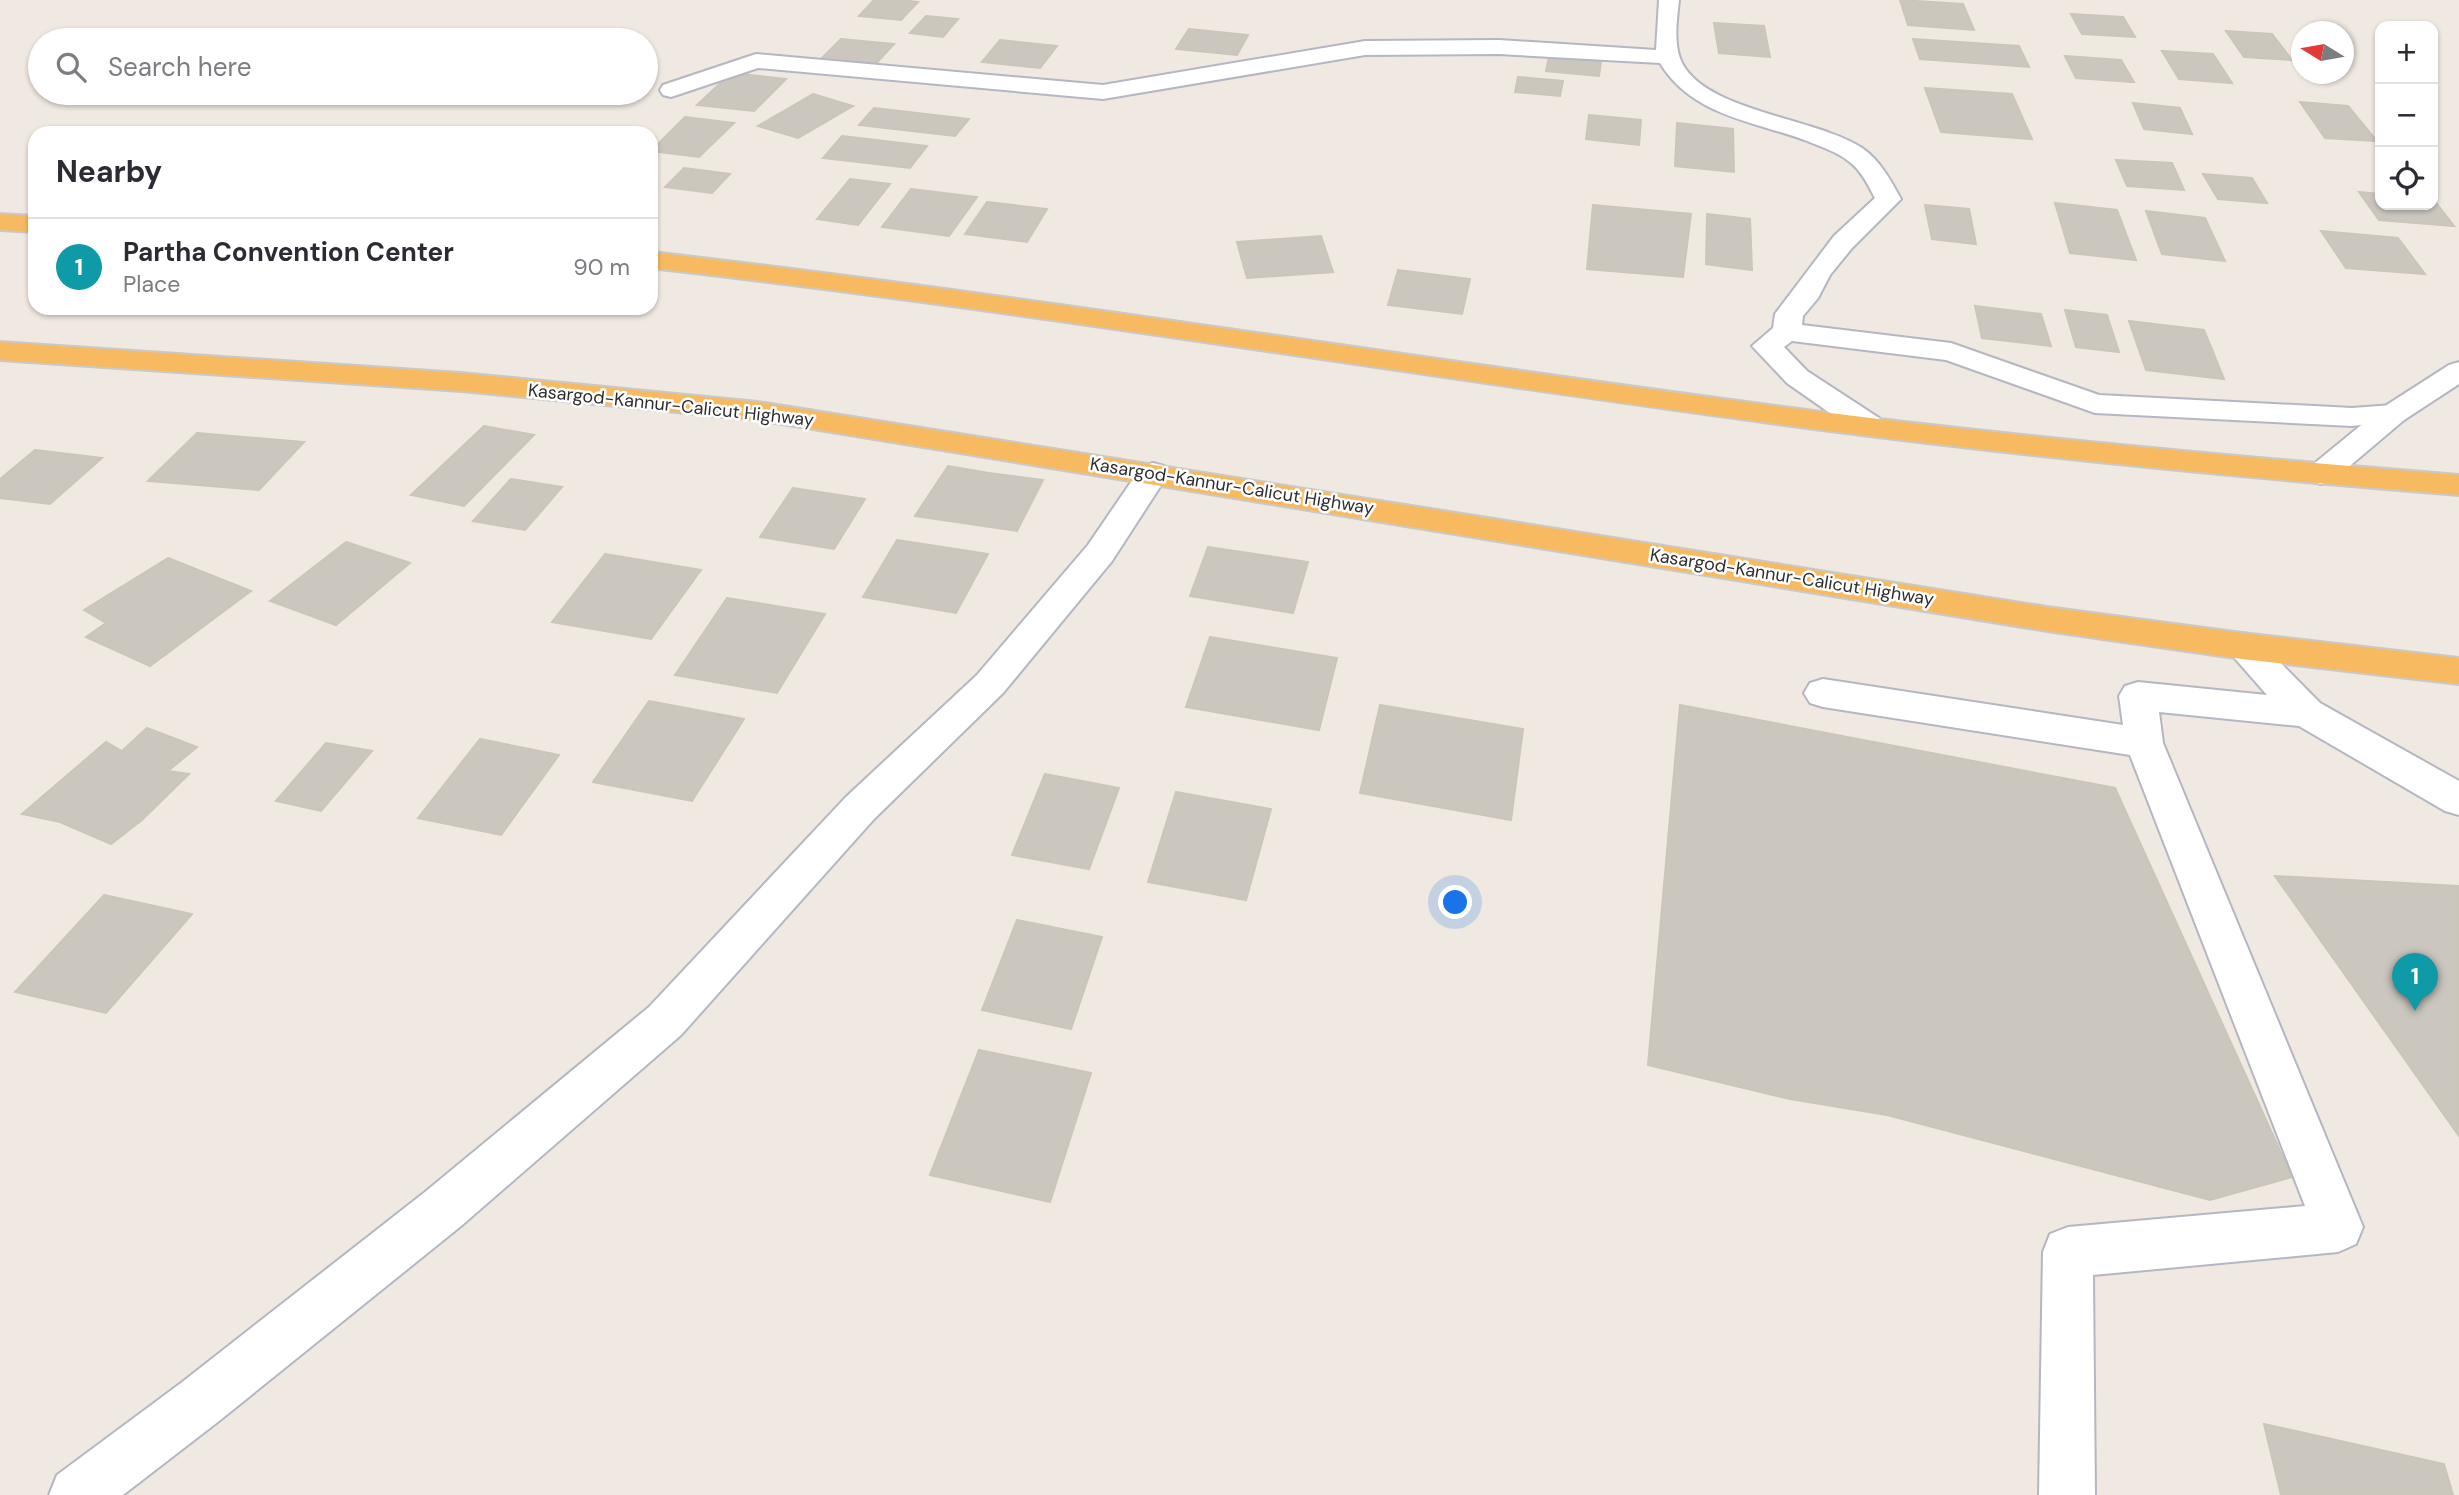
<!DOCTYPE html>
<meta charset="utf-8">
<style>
body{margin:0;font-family:"DM Sans",sans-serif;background:#f2f2f3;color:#2b2b33}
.controls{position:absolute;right:21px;top:21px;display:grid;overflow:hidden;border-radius:14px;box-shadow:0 2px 5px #0004}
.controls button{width:63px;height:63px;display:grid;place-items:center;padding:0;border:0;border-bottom:2px solid #e1e1e2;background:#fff;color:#2b2b33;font:35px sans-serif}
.compass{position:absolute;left:2291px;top:21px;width:63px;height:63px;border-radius:50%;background:#fff;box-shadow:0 2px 5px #0004;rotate:281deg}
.you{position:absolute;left:1456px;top:903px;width:24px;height:24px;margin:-18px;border:5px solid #fff;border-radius:50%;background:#1a73e8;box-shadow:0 0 0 10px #1a73e833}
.badge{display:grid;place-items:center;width:46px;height:46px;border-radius:50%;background:#7c3aed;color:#fff;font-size:23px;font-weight:700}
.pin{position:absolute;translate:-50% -58px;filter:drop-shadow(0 2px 4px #0008)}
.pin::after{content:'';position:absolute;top:37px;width:24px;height:21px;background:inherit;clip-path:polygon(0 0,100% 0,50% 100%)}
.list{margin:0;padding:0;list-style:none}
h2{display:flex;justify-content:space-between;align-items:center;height:91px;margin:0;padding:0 28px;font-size:30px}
h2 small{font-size:23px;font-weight:400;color:#7c7c81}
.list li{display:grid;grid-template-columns:46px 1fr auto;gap:21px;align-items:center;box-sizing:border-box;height:98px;padding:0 28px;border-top:2px solid #e1e1e2}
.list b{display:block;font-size:26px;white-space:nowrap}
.list p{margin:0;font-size:23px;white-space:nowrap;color:#7c7c81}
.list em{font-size:23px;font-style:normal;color:#7c7c81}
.icon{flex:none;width:38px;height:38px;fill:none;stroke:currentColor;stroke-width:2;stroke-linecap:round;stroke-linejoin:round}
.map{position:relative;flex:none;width:2459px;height:1495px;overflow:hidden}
.search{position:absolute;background:#fff;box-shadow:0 2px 5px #0004;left:28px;top:28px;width:630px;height:77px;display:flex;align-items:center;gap:18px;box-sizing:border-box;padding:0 24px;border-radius:38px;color:#7c7c81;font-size:26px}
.panel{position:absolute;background:#fff;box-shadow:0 2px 5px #0004;left:28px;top:126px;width:630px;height:189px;border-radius:21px}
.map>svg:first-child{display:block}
</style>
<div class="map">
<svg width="2459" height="1495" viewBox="0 0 2459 1495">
<rect width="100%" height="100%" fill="#efe9e1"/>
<path fill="#cbc7bf" stroke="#cbc5ba" stroke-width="2" d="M 874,0 L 901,0 L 918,2 L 901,20 L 859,16 Z
M 1900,0 L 1963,4 L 1974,30 L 1908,25 Z
M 2071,14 L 2123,17 L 2135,37 L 2082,34 Z
M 926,16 L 958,19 L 943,37 L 910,33 Z
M 1714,23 L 1764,26 L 1770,57 L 1719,53 Z
M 1189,29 L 1248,35 L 1237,55 L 1176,49 Z
M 2226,31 L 2272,34 L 2292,60 L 2244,57 Z
M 841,39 L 894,44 L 873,67 L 819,61 Z
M 1913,39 L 2019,46 L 2029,67 L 1920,59 Z
M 1000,40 L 1057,46 L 1040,68 L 982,62 Z
M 2162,51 L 2213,54 L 2232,83 L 2179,79 Z
M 1549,56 L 1601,61 L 1599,76 L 1546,71 Z
M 2065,56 L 2121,60 L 2134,82 L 2076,78 Z
M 731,73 L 786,79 L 754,111 L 697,105 Z
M 1518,77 L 1563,81 L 1560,96 L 1515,92 Z
M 1925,88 L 2012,94 L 2032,139 L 1941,132 Z
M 813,94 L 853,106 L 798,138 L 758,126 Z
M 2300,102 L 2348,106 L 2377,141 L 2325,138 Z
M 2133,103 L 2180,108 L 2192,134 L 2144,129 Z
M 874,108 L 969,119 L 955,136 L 859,125 Z
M 1589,115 L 1641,120 L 1639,145 L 1586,139 Z
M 685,117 L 734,123 L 699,157 L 651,151 Z
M 1677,123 L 1733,129 L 1734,172 L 1675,166 Z
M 842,136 L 927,146 L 910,168 L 823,158 Z
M 2116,160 L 2172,163 L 2184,190 L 2127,186 Z
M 684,168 L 730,174 L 712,193 L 665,187 Z
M 2203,174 L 2252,178 L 2267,203 L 2218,199 Z
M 850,179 L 890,184 L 858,225 L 817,219 Z
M 911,189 L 977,197 L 949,236 L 882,227 Z
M 2359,192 L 2380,194 L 2380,205 L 2433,205 L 2433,199 L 2454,226 L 2379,220 Z
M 987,202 L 1047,209 L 1027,242 L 965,234 Z
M 2055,203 L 2117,210 L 2136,260 L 2070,253 Z
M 1593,205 L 1691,214 L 1683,277 L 1587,269 Z
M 1925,205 L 1969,209 L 1976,244 L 1932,239 Z
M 2146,211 L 2205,218 L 2225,261 L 2162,254 Z
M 1707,214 L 1750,219 L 1752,270 L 1706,264 Z
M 2321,231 L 2398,238 L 2425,274 L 2346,268 Z
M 1321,236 L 1333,272 L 1247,278 L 1237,242 Z
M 1398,270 L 1470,279 L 1462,314 L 1388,305 Z
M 1975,306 L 2041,314 L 2051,346 L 1982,338 Z
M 2065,310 L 2107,315 L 2119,352 L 2076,347 Z
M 2129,321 L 2204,330 L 2224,379 L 2146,370 Z
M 484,426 L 534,435 L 464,506 L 411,495 Z
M 197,433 L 304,442 L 259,490 L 148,481 Z
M 35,450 L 102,458 L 50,504 L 0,498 L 0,479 Z
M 948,466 L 989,473 L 1043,480 L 1017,531 L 915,516 Z
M 511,479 L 562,487 L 525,530 L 473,521 Z
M 793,488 L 865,499 L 834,549 L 760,537 Z
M 897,540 L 988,554 L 956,613 L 863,597 Z
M 346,542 L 410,563 L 336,625 L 270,601 Z
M 1208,547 L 1308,562 L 1293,613 L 1190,596 Z
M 605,554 L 701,570 L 651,639 L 552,622 Z
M 168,558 L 251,591 L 150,666 L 86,637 L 106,623 L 84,610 Z
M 727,598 L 825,614 L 777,693 L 675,675 Z
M 1210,637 L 1337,658 L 1319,730 L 1186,707 Z
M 649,701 L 744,719 L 692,801 L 593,782 Z
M 1380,705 L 1523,729 L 1511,820 L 1360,793 Z
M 1680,705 L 2115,788 L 2292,1177 L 2210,1200 L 1887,1115 L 1790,1099 L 1648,1065 Z
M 147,728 L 197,747 L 168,771 L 189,774 L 142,820 L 111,844 L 60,822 L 22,814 L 106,742 L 122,751 Z
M 480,739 L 559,755 L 501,835 L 418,818 Z
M 326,743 L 372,751 L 321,811 L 276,801 Z
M 1045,774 L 1119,788 L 1089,869 L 1012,855 Z
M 1176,792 L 1271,809 L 1246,900 L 1148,882 Z
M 2275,876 L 2459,886 L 2459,1136 Z
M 104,895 L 192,914 L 106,1013 L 15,992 Z
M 1017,920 L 1102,937 L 1071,1029 L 982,1010 Z
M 979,1050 L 1091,1073 L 1050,1202 L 930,1175 Z
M 2264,1424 L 2444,1464 L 2453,1495 L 2281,1495 Z"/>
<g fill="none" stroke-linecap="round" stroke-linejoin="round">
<defs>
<path id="minor" d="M 1659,0 L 1679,0 C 1677,19 1673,45 1682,63 C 1707,112 1817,118 1862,148 C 1880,160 1891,181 1901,199 L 1852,248 L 1830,275 L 1818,298 L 1803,316 L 1802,325 L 1951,343 L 2099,395 L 2352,408 L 2393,405 L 2404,408 L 2408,414 L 2404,420 L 2352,426 L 2095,413 L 1946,360 L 1792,341 L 1784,347 L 1807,371 L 1879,418 L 1883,425 L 1879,432 L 1868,434 L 1857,432 L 1787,383 L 1752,346 L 1773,328 L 1775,314 L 1834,236 L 1875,198 C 1868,185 1862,172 1851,163 C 1838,152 1822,147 1807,141 C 1754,121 1692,116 1660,63 L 1499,54 L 1365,55 L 1103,99 L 758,68 L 671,97 L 663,95 L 660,90 L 663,85 L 756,54 L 1103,85 L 1365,41 L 1499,40 L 1656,50 Z
M 1153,463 L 1164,466 L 1169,473 L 1112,561 L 1003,693 L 874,819 L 681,1035 L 461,1226 L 219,1421 L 123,1495 L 49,1495 L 57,1475 L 181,1383 L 425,1192 L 649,1007 L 846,797 L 977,675 L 1088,545 L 1142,466 Z
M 2242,633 L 2255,637 L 2320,703 L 2459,781 L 2459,815 L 2445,811 L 2299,726 L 2159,712 L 2163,743 L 2363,1227 L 2356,1244 L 2338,1252 L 2093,1275 L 2095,1495 L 2039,1495 L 2043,1252 L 2050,1234 L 2068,1227 L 2305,1206 L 2130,755 L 1823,707 L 1810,703 L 1804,693 L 1810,683 L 1823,679 L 2123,725 L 2119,696 L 2125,686 L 2138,682 L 2267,695 L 2224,646 L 2229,637 Z"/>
<path id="tertiary" d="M 2459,362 L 2459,384 L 2404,420 L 2332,481 L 2321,484 L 2310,481 L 2305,474 L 2310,467 L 2382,408 L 2449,365 Z"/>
<path id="trunk" d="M 0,214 L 35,216 L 35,232 L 0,230 Z
M 651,252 C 1045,297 1437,363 1830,413 C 2039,439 2249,458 2459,475 L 2459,495 C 2249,478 2039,458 1830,431 C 1437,380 1045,313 651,268 Z
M 0,342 L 461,373 L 758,402 L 2047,607 L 2242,633 L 2459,658 L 2459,684 L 2242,659 L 2047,631 L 758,420 L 461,391 L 0,360 Z"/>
</defs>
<use href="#minor" stroke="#b4b7c1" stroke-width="4"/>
<use href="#tertiary" stroke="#b4b7c1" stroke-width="4"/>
<use href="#trunk" stroke="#c9c9c9" stroke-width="4"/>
<use href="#minor" fill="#fff" fill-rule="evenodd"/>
<use href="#tertiary" fill="#fff" fill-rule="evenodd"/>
<use href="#trunk" fill="#f8ba60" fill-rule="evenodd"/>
</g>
<g text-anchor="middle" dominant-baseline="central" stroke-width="5" stroke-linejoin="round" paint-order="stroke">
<g font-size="18" fill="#2e2e2e" stroke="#fff">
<text transform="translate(671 405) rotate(6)">Kasargod-Kannur-Calicut Highway</text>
<text transform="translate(1232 486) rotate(9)">Kasargod-Kannur-Calicut Highway</text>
<text transform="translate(1792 577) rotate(9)">Kasargod-Kannur-Calicut Highway</text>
</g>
</g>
</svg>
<div class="controls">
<button>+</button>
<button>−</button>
<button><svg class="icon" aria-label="locate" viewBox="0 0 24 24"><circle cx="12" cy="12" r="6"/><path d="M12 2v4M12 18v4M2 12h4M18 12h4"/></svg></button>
</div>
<svg class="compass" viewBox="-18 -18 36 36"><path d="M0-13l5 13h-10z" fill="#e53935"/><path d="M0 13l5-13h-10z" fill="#7c7c81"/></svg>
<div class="you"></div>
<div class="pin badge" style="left:2415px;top:1011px;background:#0f9aa8">1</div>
<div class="search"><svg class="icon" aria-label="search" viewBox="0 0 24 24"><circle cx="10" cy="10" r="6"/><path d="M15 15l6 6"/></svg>Search here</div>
<section class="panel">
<h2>Nearby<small></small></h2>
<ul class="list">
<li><span class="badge" style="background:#0f9aa8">1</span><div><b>Partha Convention Center</b><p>Place</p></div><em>90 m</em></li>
</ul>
</section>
</div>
